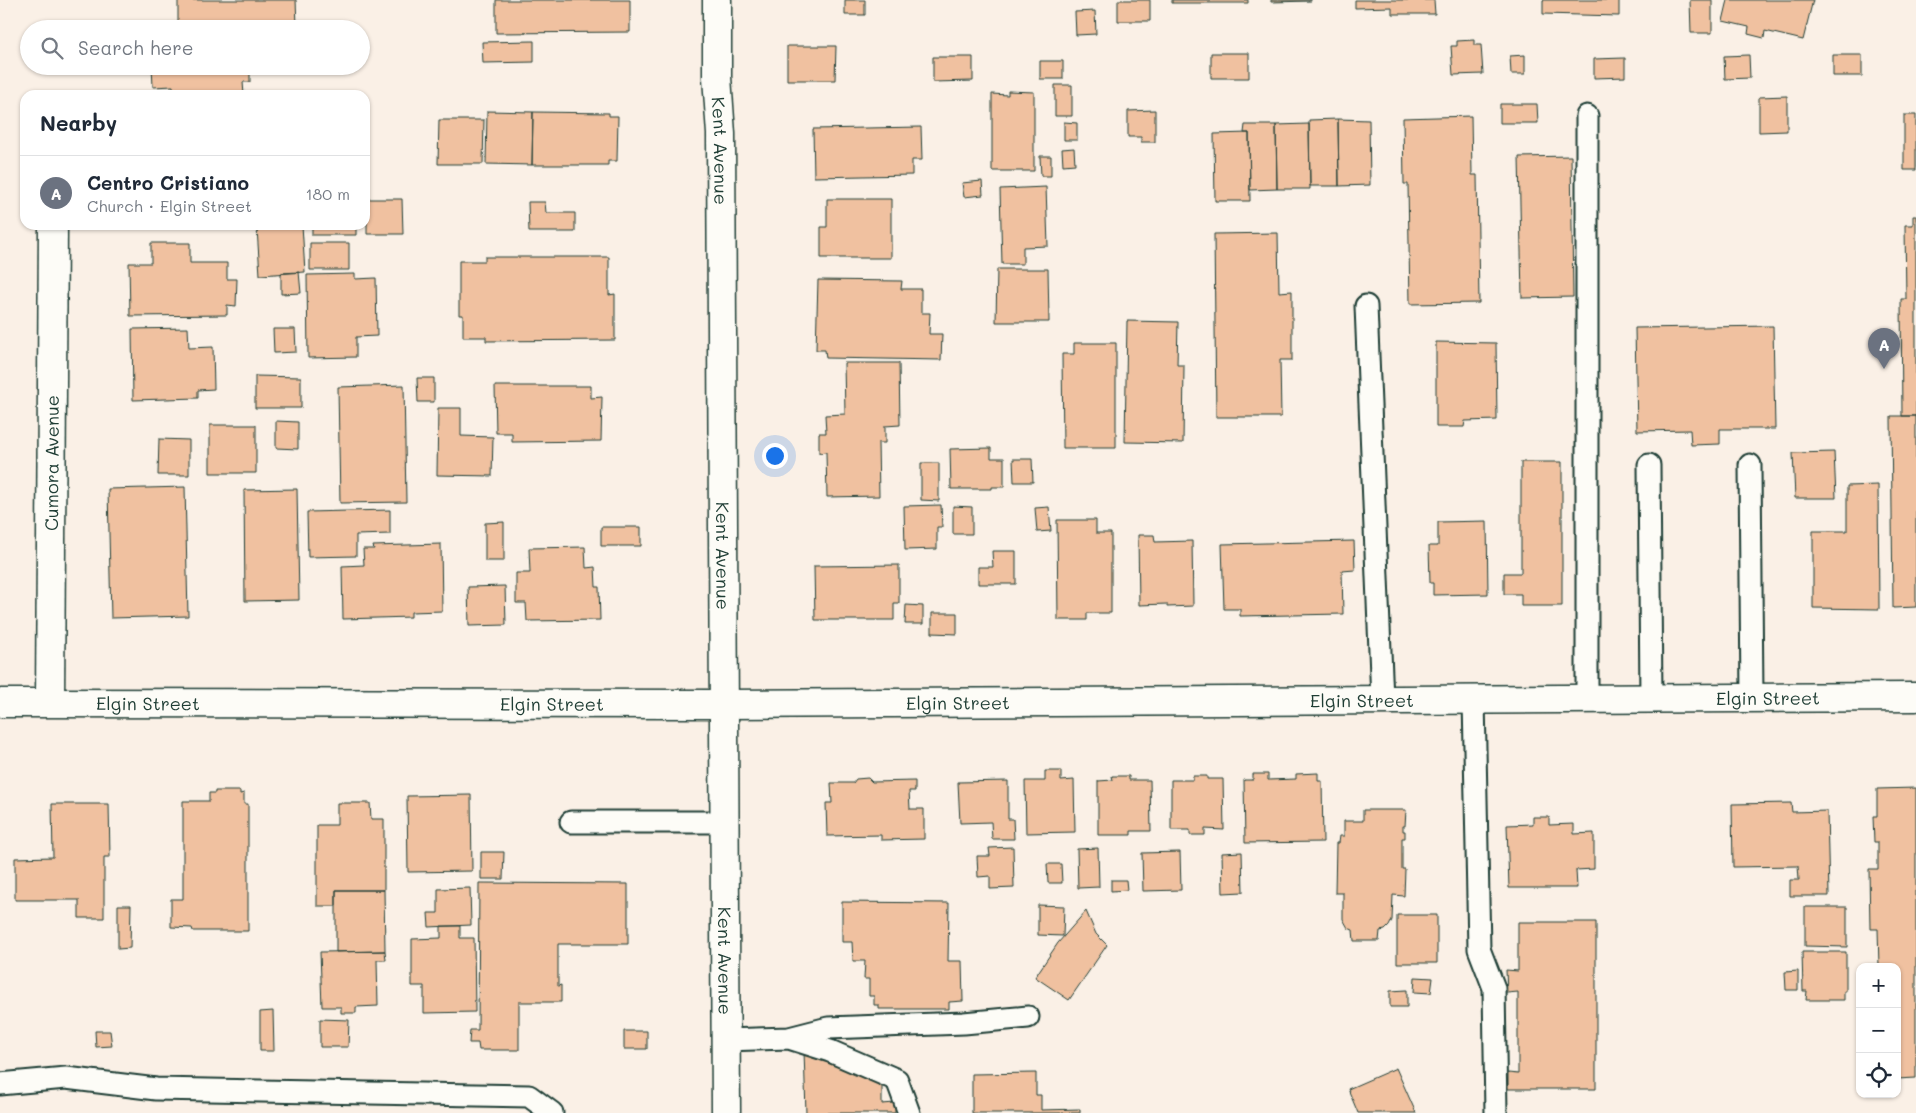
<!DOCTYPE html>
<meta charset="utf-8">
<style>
body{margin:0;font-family:Mali,sans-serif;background:#f6f6f7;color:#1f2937}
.controls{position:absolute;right:15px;bottom:15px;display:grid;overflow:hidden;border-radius:10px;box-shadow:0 1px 4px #0004}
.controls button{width:45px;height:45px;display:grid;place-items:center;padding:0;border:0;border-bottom:1px solid #e0e1e3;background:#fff;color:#1f2937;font:25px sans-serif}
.you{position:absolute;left:774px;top:455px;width:18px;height:18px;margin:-12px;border:4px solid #fff;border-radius:50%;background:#1a73e8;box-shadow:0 0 0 8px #1a73e833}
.badge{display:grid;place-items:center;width:32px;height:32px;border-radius:50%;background:#d93025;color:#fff;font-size:16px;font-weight:700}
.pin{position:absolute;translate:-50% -41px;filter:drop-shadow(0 1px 2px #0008)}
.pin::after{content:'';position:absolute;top:26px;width:18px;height:15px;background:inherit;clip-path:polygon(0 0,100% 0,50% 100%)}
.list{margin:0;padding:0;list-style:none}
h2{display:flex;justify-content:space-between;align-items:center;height:65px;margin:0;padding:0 20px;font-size:21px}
h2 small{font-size:16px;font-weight:400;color:#747a83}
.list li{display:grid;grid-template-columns:32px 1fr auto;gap:15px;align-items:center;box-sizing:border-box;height:75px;padding:0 20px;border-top:1px solid #e0e1e3}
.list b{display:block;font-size:19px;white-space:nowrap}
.list p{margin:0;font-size:16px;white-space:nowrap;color:#747a83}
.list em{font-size:16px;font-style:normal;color:#747a83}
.icon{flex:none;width:28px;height:28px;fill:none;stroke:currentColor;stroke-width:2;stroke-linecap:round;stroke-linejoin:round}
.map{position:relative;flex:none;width:1916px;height:1113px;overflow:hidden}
.search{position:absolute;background:#fff;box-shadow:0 1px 4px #0004;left:20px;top:20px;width:350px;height:55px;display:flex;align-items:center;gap:12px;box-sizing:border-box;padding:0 18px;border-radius:28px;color:#747a83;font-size:19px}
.panel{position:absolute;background:#fff;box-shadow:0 1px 4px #0004;left:20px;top:90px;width:350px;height:140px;border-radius:15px}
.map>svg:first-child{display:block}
</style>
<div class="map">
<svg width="1916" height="1113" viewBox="0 0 1916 1113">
<rect width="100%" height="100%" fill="#faf0e6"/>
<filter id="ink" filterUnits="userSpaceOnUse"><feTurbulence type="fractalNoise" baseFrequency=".02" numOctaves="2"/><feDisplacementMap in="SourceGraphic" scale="10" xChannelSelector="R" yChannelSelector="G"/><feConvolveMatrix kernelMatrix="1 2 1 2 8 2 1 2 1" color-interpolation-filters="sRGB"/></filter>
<g filter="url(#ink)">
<path fill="#f0c1a0" stroke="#1f3d34" d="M 178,0 L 296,0 L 297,26 L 178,27 Z
M 496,0 L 630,0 L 630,32 L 496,33 Z
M 845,0 L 865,0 L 865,15 L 845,15 Z
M 1118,0 L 1150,0 L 1150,21 L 1118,21 Z
M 1172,0 L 1248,0 L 1248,3 L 1172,3 Z
M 1271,0 L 1311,0 L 1311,1 L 1271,2 Z
M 1355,0 L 1434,0 L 1435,14 L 1392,14 L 1392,7 L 1355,8 Z
M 1543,0 L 1619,0 L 1619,16 L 1543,14 Z
M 1690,0 L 1712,0 L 1712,33 L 1691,33 Z
M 1728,0 L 1813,0 L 1803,40 L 1765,31 L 1764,38 L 1748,34 L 1749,27 L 1723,21 Z
M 1095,11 L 1096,34 L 1076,35 L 1075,12 Z
M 1474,40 L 1474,45 L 1481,45 L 1483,74 L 1453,75 L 1451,46 L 1457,46 L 1457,41 Z
M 534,41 L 534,62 L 483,63 L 482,42 Z
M 787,46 L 836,46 L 835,80 L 787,80 Z
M 1211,53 L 1249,53 L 1249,78 L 1211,78 Z
M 1525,55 L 1525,74 L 1511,74 L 1510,56 Z
M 1749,55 L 1750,78 L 1725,79 L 1724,56 Z
M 1833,55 L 1862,55 L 1862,76 L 1833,76 Z
M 933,57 L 973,57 L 973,81 L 933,82 Z
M 1625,58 L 1625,77 L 1594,78 L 1594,59 Z
M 1040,61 L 1063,61 L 1063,79 L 1040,79 Z
M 152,66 L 250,66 L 250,82 L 243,82 L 244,95 L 173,95 L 173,86 L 153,87 Z
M 1055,85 L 1072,85 L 1072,116 L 1055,116 Z
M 1008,91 L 1034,92 L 1034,171 L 992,171 L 992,94 L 1008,95 Z
M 1787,96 L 1787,131 L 1759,132 L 1759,97 Z
M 1500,104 L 1537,104 L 1538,123 L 1500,123 Z
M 1155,110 L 1155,142 L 1141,142 L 1141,137 L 1128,137 L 1128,111 Z
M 487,111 L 533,112 L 532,165 L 486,164 Z
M 533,112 L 609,113 L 609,116 L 618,116 L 617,161 L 608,161 L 608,165 L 532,165 Z
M 1904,115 L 1916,115 L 1916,170 L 1904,170 Z
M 1471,116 L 1472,175 L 1477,175 L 1479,303 L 1410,304 L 1408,184 L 1404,184 L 1403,118 Z
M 1338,119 L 1369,120 L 1370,185 L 1339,186 Z
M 1338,119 L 1339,186 L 1310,186 L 1309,120 Z
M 439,120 L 484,120 L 483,164 L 438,164 Z
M 1064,122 L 1077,123 L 1077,140 L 1064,140 Z
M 1309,124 L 1310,189 L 1277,189 L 1276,125 Z
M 1245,125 L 1276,125 L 1277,189 L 1250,190 L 1249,133 L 1244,133 Z
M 921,127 L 922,160 L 912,160 L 912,175 L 814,177 L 813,129 Z
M 1249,133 L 1250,201 L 1215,201 L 1214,134 Z
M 1074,148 L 1075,164 L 1063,165 L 1062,149 Z
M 1040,156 L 1051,156 L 1051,176 L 1041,176 Z
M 1571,156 L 1573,297 L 1522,298 L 1519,157 Z
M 982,181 L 983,195 L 964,197 L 962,183 Z
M 1046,187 L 1048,246 L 1023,247 L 1023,264 L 1002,264 L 1000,189 Z
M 367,199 L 402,199 L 403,234 L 367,234 Z
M 827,199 L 891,199 L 891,258 L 821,258 L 821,227 L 827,227 Z
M 528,202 L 545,202 L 546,213 L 575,213 L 575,232 L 529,232 Z
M 1913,216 L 1916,216 L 1916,416 L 1902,416 L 1901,299 L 1906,299 L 1905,225 L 1913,225 Z
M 302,225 L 305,272 L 260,275 L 257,228 Z
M 312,225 L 356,225 L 356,235 L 312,235 Z
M 1278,233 L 1279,292 L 1292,291 L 1292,360 L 1280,360 L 1281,417 L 1216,417 L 1214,234 Z
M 151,243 L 190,243 L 190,263 L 227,263 L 227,279 L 237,279 L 236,306 L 227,305 L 227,315 L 130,316 L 129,263 L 151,263 Z
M 310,243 L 349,243 L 349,270 L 310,270 Z
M 485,257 L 609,257 L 609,295 L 615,294 L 615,340 L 486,341 L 486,337 L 463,337 L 463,315 L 459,315 L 459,261 L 485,261 Z
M 997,269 L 1048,269 L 1049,322 L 996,322 Z
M 299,272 L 301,293 L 281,294 L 281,273 Z
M 355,274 L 355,279 L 376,278 L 377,336 L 356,337 L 356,357 L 308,358 L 307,275 Z
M 818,280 L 902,281 L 901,289 L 921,289 L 921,313 L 930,313 L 929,334 L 942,334 L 941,360 L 826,358 L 825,350 L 816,350 Z
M 1127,321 L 1178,322 L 1177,365 L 1184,365 L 1183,443 L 1125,442 Z
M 1773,326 L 1775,429 L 1720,429 L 1720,444 L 1691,445 L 1690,430 L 1637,431 L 1635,328 Z
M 188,328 L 189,348 L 213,347 L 214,389 L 198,390 L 198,398 L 133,400 L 132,329 Z
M 273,329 L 295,329 L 296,352 L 274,353 Z
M 1436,342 L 1496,343 L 1497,420 L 1465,421 L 1464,427 L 1436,427 Z
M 1074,343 L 1116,343 L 1116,448 L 1063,448 L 1062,354 L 1074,354 Z
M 844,363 L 899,363 L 900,425 L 885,426 L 885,443 L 878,443 L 879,496 L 827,497 L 826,452 L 819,453 L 819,433 L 826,433 L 825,415 L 845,414 Z
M 255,376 L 301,377 L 301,408 L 255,408 Z
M 417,378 L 434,378 L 434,402 L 418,402 Z
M 404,385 L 406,502 L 340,503 L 338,387 Z
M 495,386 L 591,386 L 591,398 L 602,397 L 601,441 L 512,442 L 512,433 L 496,433 Z
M 438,408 L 461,408 L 461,436 L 493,437 L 492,476 L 437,475 Z
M 1891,416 L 1916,416 L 1916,607 L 1893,608 Z
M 276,421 L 298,422 L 298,449 L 276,448 Z
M 210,425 L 256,425 L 256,473 L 210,473 Z
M 159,439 L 189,440 L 189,475 L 158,475 Z
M 991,448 L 991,458 L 1004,458 L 1004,487 L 992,487 L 992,489 L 951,489 L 950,449 Z
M 1834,452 L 1836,498 L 1795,498 L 1793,453 Z
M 1013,459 L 1032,459 L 1033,482 L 1014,482 Z
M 1521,462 L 1562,462 L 1562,606 L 1521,606 L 1521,594 L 1504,594 L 1504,573 L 1521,573 Z
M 921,463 L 939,463 L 939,501 L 921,500 Z
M 1878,485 L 1879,609 L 1813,608 L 1813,531 L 1847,531 L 1847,486 Z
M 185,487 L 188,616 L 111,618 L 108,489 Z
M 297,489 L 299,600 L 245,601 L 244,490 Z
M 941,505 L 942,527 L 937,527 L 937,549 L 905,550 L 904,506 Z
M 953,506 L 972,507 L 972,534 L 953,534 Z
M 1049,507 L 1051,531 L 1037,532 L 1035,508 Z
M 390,510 L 390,534 L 356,535 L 356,556 L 308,557 L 307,512 Z
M 1057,520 L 1096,520 L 1096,533 L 1111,533 L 1111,613 L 1087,613 L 1087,620 L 1058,620 Z
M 1487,521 L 1488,594 L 1433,595 L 1433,583 L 1430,583 L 1429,546 L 1438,546 L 1438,522 Z
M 504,522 L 504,561 L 485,561 L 485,523 Z
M 601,527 L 641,527 L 641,546 L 601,546 Z
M 1138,535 L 1154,535 L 1155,542 L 1192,541 L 1193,606 L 1167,607 L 1167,604 L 1139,605 Z
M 1354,541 L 1355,570 L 1342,571 L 1343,614 L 1240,616 L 1240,609 L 1224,609 L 1222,544 Z
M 441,544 L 442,611 L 411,612 L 411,617 L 343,619 L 342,566 L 364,565 L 363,549 L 374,549 L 373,546 Z
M 585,547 L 586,568 L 595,567 L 596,587 L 599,587 L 600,620 L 527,621 L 526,603 L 516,603 L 516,573 L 530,573 L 529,548 Z
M 992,551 L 1016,551 L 1016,584 L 978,584 L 978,567 L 993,567 Z
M 899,565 L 899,603 L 894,603 L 894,620 L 815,620 L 814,566 Z
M 505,586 L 506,625 L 469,626 L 468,587 Z
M 906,605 L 923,606 L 923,624 L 905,624 Z
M 932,613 L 957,613 L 957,634 L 932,633 Z
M 1045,771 L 1061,771 L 1061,781 L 1074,780 L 1075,832 L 1026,833 L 1025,781 L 1045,781 Z
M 1318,773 L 1318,781 L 1322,781 L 1323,842 L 1245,843 L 1244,780 L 1253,780 L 1253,774 L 1268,774 L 1268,780 L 1296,779 L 1296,774 Z
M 1112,776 L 1129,776 L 1129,780 L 1150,780 L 1151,831 L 1131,831 L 1131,835 L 1098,835 L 1098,781 L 1113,780 Z
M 1193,776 L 1207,776 L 1207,779 L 1223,779 L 1224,830 L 1205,829 L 1205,835 L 1190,835 L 1190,830 L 1171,830 L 1171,780 L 1193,780 Z
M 868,778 L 872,782 L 915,781 L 915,791 L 909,791 L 910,809 L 924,809 L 924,839 L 881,840 L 881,835 L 827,836 L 826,803 L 832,803 L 831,783 L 853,783 L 856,779 Z
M 1008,781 L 1008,819 L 1013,819 L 1014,839 L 992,839 L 991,822 L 960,823 L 958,782 Z
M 1916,788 L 1916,891 L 1915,891 L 1915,896 L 1916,896 L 1916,1078 L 1897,1079 L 1897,967 L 1879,967 L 1878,929 L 1870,929 L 1869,869 L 1878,869 L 1878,842 L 1874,842 L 1873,816 L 1877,816 L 1877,789 Z
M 215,791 L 240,791 L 240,794 L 244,793 L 244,804 L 248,804 L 248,931 L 193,931 L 192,928 L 171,927 L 171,899 L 183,899 L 183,801 L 209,801 L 209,793 L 215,793 Z
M 471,795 L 472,871 L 408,872 L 407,796 Z
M 337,803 L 370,803 L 371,819 L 384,819 L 384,890 L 336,890 L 336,906 L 317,906 L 317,825 L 337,825 Z
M 1791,803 L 1792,812 L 1827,811 L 1829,896 L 1790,896 L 1790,880 L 1799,880 L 1798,866 L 1733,867 L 1732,804 Z
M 52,804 L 109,804 L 110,857 L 104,857 L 104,918 L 79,918 L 79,900 L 15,900 L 15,858 L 53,857 Z
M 1363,810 L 1406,810 L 1405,826 L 1403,826 L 1403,831 L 1405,831 L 1405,838 L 1402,838 L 1402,869 L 1405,869 L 1404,896 L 1393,895 L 1392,920 L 1389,926 L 1385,930 L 1380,931 L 1379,941 L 1354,941 L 1353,930 L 1348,928 L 1343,919 L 1343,893 L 1335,893 L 1336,843 L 1339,843 L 1340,836 L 1344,836 L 1344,821 L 1363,821 Z
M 1533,817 L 1549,817 L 1549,825 L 1574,824 L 1574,834 L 1594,833 L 1594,869 L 1576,870 L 1577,888 L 1509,888 L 1507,825 L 1533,824 Z
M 1013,847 L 1014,888 L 990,889 L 990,876 L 978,877 L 977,856 L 990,856 L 989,848 Z
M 1098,848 L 1099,887 L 1078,888 L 1077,849 Z
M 481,852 L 504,852 L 503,879 L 481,879 Z
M 1180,852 L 1181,890 L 1143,891 L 1142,853 Z
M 1242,852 L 1243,892 L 1223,893 L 1222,853 Z
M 1047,864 L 1061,864 L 1062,883 L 1048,883 Z
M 1111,880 L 1126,880 L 1127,890 L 1111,891 Z
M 479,883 L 628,884 L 628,944 L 558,944 L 558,986 L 561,985 L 561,1002 L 519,1002 L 519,1050 L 479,1050 L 478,1043 L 469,1043 L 470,1030 L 478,1030 Z
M 470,888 L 471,925 L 429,927 L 428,913 L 438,913 L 438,889 Z
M 336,890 L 384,890 L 385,951 L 336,952 Z
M 842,902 L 949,903 L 948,961 L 962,961 L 963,1001 L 949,1002 L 949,1009 L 879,1009 L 879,1005 L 874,1005 L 874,996 L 869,996 L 869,979 L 864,979 L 865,961 L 853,961 L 852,942 L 842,942 Z
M 118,905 L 131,905 L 130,948 L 118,949 Z
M 1038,905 L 1064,906 L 1063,936 L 1038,935 Z
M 1805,907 L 1847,907 L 1847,947 L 1805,946 Z
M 1086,911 L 1096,934 L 1107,945 L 1069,1000 L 1035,977 L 1058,943 Z
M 1397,915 L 1437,915 L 1437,963 L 1397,963 Z
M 1518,922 L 1596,922 L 1596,1089 L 1508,1089 L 1508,1073 L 1518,1074 L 1518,992 L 1507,993 L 1506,970 L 1518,971 Z
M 441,926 L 460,926 L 460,938 L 474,938 L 475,1012 L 424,1013 L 424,986 L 412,986 L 412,939 L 441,938 Z
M 385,951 L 386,960 L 377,960 L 378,1006 L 356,1007 L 356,1013 L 341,1013 L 341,1007 L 322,1007 L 320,952 Z
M 1802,952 L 1846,952 L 1846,991 L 1844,991 L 1844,1000 L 1806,1000 L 1807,991 L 1803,991 Z
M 1798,971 L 1798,990 L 1786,990 L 1785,972 Z
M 1415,977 L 1433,978 L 1431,993 L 1414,992 Z
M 1407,990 L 1407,1007 L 1390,1007 L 1390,991 Z
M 273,1011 L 274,1051 L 260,1051 L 260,1012 Z
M 320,1019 L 349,1020 L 348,1047 L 320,1047 Z
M 95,1031 L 110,1031 L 112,1046 L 96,1047 Z
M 624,1031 L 647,1031 L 647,1049 L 624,1049 Z
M 804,1051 L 882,1080 L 882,1104 L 895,1103 L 895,1113 L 806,1113 Z
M 1396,1068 L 1416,1113 L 1358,1113 L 1348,1089 Z
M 1036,1073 L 1036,1095 L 1041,1095 L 1041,1110 L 1080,1109 L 1080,1113 L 972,1113 L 972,1074 Z"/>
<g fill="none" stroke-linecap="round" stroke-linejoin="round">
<defs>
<path id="lane" d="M 1366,306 L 1382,700
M 1649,465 L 1651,699
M 1750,465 L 1752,697
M 1587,698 L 1587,116
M 1474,699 L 1479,949 L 1494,988 L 1496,1113
M 571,822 L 725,822
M 789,1038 L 828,1028 L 964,1023 L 1028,1017
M 726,1040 L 789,1038 L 830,1051 L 897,1080 L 909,1113
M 0,1084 L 66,1078 L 156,1089 L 529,1096 L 552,1113"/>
<g id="street">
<path id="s1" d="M 717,0 L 717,77 L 721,134 L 726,1113"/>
<path id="s2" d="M 50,702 L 53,225"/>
<path id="s3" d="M 0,703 L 724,704 L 1916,697"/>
</g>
</defs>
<use href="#lane" stroke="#1f3d34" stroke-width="25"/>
<use href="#street" stroke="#1f3d34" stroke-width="31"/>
<use href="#lane" stroke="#fdfcf7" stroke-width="21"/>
<use href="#street" stroke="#fdfcf7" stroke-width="28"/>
</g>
</g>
<g text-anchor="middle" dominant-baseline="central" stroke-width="4" stroke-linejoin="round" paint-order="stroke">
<g font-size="18" fill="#1f3d34" stroke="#fdfcf7">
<text stroke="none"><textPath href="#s1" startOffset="151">Kent Avenue</textPath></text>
<text stroke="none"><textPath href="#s2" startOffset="239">Cumora Avenue</textPath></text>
<text stroke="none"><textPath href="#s1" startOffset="556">Kent Avenue</textPath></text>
<text stroke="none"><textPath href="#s3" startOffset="1768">Elgin Street</textPath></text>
<text stroke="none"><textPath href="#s3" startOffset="1362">Elgin Street</textPath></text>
<text stroke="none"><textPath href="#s3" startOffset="148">Elgin Street</textPath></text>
<text stroke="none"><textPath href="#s3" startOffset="958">Elgin Street</textPath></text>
<text stroke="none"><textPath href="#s3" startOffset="552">Elgin Street</textPath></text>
<text stroke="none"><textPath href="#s1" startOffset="961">Kent Avenue</textPath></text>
</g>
</g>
</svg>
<div class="controls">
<button>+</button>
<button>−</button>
<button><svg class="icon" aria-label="locate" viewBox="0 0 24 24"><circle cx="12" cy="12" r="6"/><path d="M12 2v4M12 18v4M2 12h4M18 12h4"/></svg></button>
</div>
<div class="you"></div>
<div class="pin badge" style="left:1884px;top:369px;background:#6b7280">A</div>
<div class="search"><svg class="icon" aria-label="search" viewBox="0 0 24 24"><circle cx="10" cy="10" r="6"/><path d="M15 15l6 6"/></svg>Search here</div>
<section class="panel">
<h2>Nearby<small></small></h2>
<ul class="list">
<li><span class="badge" style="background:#6b7280">A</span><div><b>Centro Cristiano</b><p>Church · Elgin Street</p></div><em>180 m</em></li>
</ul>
</section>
</div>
